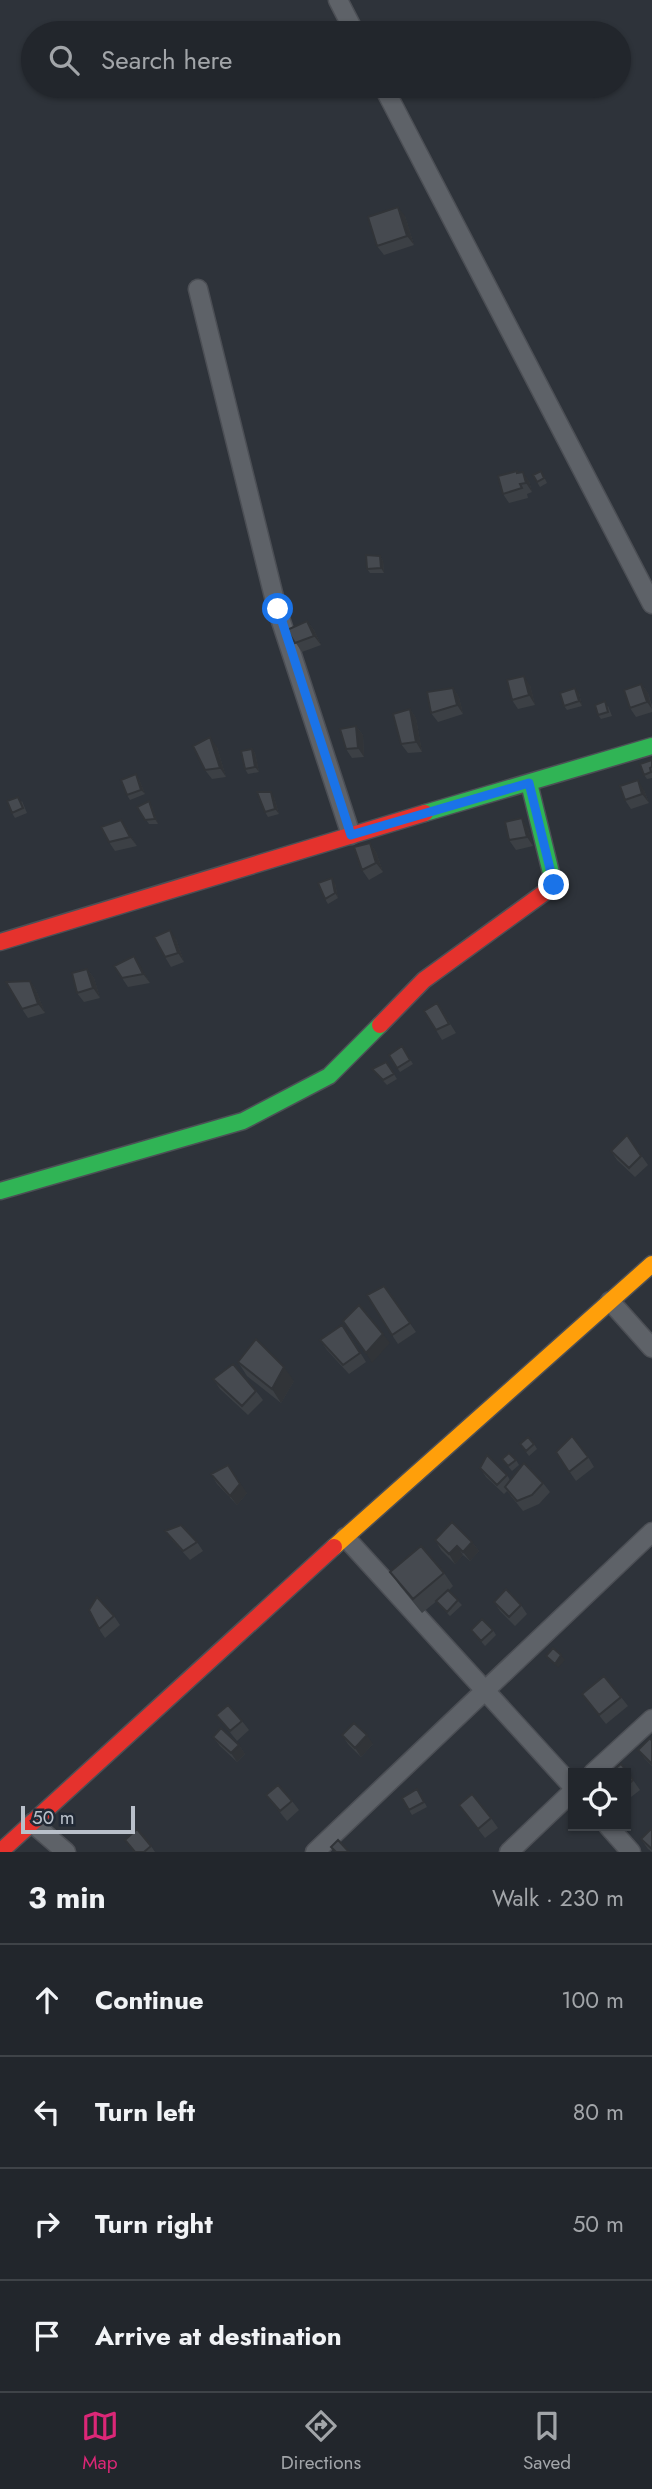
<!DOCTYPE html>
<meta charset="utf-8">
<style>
body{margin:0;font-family:Jost,sans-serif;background:#2e3238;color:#f1f3f6}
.controls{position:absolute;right:21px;bottom:21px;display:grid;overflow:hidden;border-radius:0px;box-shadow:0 2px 5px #0004}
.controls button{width:63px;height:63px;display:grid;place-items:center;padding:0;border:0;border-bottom:2px solid #3f4348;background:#22262c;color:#f1f3f6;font:35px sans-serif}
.scale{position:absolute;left:21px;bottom:18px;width:114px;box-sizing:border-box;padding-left:7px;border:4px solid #b9c0ca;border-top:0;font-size:19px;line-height:24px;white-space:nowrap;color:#b9c0ca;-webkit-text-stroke:5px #212935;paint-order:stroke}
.stop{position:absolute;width:21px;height:21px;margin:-16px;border:5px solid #1a73e8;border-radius:50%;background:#fff}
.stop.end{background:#1a73e8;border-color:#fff;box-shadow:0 2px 7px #0008}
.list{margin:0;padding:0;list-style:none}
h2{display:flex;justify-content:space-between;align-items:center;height:91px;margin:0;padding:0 28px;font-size:30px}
h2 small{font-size:23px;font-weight:400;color:#a2a5a9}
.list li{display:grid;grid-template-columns:46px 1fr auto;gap:21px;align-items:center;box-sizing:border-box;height:112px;padding:0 28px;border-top:2px solid #3f4348}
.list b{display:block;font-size:26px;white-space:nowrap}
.list em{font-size:23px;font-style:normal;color:#a2a5a9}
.icon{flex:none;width:38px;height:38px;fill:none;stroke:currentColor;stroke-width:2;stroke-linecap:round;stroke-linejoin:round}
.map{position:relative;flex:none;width:652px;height:1852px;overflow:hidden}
.search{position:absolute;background:#22262c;box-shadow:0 2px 5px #0004;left:21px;right:21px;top:21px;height:77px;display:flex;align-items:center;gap:18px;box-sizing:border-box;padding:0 24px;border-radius:38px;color:#a2a5a9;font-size:26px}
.sheet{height:539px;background:#22262c}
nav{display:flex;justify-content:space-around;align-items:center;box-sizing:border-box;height:98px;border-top:2px solid #3f4348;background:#22262c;font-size:19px;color:#a2a5a9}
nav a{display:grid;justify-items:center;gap:4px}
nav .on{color:#db2777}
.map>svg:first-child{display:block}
</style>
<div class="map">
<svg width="652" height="1852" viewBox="0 0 652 1852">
<rect width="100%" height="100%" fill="#2e333a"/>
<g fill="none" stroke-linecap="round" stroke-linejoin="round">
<defs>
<path id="street" d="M 338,0 L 355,33
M 383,86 L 652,604
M 198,289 L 277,609 L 351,835
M 610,1301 L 652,1348
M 345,1537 L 573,1787
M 593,1773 L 652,1719
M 32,1823 L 66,1852
M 608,1826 L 631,1852
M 315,1852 L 652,1532
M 509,1852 L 573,1791"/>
<path id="fast" d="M 529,783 L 554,885 L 548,890
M 425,813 L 652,746
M 0,1191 L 243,1121 L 329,1076 L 380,1025"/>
<path id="slow" d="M 334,1547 L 652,1264"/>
<path id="jam" d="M 0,942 L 425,813
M 380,1025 L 424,980 L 548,890
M 0,1852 L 334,1547"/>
</defs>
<use href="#street" stroke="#4c4f55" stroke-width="21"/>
<use href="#fast" stroke="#4c4f55" stroke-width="19"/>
<use href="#slow" stroke="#4c4f55" stroke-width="19"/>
<use href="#jam" stroke="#4c4f55" stroke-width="19"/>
<use href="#street" stroke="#5e6268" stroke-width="18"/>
<use href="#fast" stroke="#30b455" stroke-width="16"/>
<use href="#slow" stroke="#ff9f0a" stroke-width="16"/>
<use href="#jam" stroke="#e5322d" stroke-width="16"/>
</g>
<path fill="#3c4045" d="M 405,216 L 414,245 L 384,255 L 377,246 Z
M 517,471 L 529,481 L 532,492 L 527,494 L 528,498 L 509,503 L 503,494 Z
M 541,471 L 547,483 L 540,487 L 537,482 Z
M 380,556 L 383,561 L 384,573 L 370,573 L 367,569 Z
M 307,621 L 314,630 L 321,645 L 302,652 L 287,630 Z
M 641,684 L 648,693 L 652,706 L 652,712 L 636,717 L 630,708 Z
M 530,685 L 535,705 L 518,709 L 512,700 Z
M 453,688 L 459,697 L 463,714 L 438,722 L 431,713 Z
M 579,693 L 582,706 L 567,710 L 564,706 Z
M 608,706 L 612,716 L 601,719 L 598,715 Z
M 410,709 L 416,718 L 422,752 L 408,753 L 401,744 Z
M 356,726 L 363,735 L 364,757 L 352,758 L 346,749 Z
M 217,747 L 226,777 L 212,779 L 205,770 Z
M 252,749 L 255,753 L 259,772 L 248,774 L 245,769 Z
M 652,760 L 652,778 L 647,779 L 644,775 Z
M 139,779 L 145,794 L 130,800 L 127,795 Z
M 644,790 L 649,803 L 631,809 L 625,800 Z
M 274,797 L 279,814 L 268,817 L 265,812 Z
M 22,801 L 27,813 L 15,818 L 12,813 Z
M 152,806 L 158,824 L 149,824 L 137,807 Z
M 121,820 L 137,846 L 115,851 L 109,842 Z
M 528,828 L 533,846 L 516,850 L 509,840 Z
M 370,843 L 376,852 L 383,872 L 369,880 L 362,870 Z
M 335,883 L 338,898 L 328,904 L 325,899 Z
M 176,939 L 184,962 L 171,967 L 165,957 Z
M 134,956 L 150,983 L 128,987 L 114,966 Z
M 87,969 L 94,978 L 100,998 L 84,1002 L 77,993 Z
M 30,981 L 36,990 L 45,1013 L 28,1018 L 22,1009 Z
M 437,1003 L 456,1033 L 442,1040 L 436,1030 Z
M 402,1046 L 413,1064 L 400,1072 L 389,1055 Z
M 386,1062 L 397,1079 L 387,1085 L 372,1069 Z
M 627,1135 L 648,1165 L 635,1177 L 617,1160 L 611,1151 Z
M 384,1286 L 416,1332 L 398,1344 L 392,1335 Z
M 349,1334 L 366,1362 L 349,1374 L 327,1350 L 320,1340 Z
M 238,1362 L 294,1381 L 281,1403 L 247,1376 Z
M 213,1379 L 256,1391 L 263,1400 L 248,1415 L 220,1389 Z
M 520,1444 L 534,1444 L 537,1449 L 529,1456 Z
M 556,1452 L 588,1457 L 594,1467 L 576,1481 Z
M 502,1459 L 516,1460 L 519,1465 L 512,1471 Z
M 480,1468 L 507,1475 L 510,1480 L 543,1483 L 550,1492 L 539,1504 L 523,1511 L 507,1491 L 504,1494 L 486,1477 Z
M 211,1474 L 247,1493 L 237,1505 L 217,1484 Z
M 165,1531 L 197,1542 L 203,1551 L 190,1560 L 172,1540 Z
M 435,1540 L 472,1542 L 479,1551 L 470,1561 L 463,1555 L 455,1564 L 441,1550 Z
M 390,1572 L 444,1573 L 453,1586 L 448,1591 L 462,1605 L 450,1616 L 440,1606 L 436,1601 L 438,1600 L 422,1613 L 400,1586 Z
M 494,1602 L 521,1605 L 527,1614 L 515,1626 L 500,1611 Z
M 114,1616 L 120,1625 L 105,1638 L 99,1629 Z
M 471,1630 L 493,1630 L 496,1635 L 485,1646 Z
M 582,1694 L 621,1697 L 628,1706 L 606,1724 Z
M 216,1715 L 242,1721 L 249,1730 L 237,1741 Z
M 342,1735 L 373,1744 L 361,1757 L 348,1744 Z
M 213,1737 L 239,1745 L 245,1754 L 237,1762 L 220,1746 Z
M 652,1741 L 652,1766 L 645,1759 L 638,1750 Z
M 626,1773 L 633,1780 L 640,1790 L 626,1801 Z
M 420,1794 L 427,1807 L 412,1815 L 409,1810 Z
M 266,1795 L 292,1801 L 299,1810 L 287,1821 Z
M 459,1805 L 491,1818 L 498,1828 L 485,1838 Z
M 652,1829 L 652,1852 L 648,1849 L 641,1839 Z
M 125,1840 L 151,1846 L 155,1852 L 134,1852 Z"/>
<path fill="#313438" d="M 398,207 L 405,216 L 414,245 L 407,236 Z
M 523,472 L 529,481 L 532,492 L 526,483 Z
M 380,556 L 383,561 L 384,573 L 381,568 Z
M 307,621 L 314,630 L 321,645 L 314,636 Z
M 524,676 L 530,685 L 535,705 L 529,695 Z
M 641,684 L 648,693 L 652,709 L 647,702 Z
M 453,688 L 459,697 L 463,714 L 457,705 Z
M 575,688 L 579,693 L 582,706 L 579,701 Z
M 410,709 L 416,718 L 422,752 L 416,742 Z
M 356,726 L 363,735 L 364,757 L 358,748 Z
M 210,737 L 217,747 L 226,777 L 220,768 Z
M 252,749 L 255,753 L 259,772 L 255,767 Z
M 136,774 L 139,779 L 145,794 L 141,790 Z
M 638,780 L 644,790 L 649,803 L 642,794 Z
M 271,792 L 274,797 L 279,814 L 275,809 Z
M 149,801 L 152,806 L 158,824 L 155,819 Z
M 522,818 L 528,828 L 533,846 L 527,837 Z
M 121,820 L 127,829 L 137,846 L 130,837 Z
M 370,843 L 376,852 L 383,872 L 376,863 Z
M 332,878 L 335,883 L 338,898 L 335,893 Z
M 170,930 L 176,939 L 184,962 L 178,953 Z
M 134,956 L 140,965 L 150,983 L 143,974 Z
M 87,969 L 94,978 L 100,998 L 93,988 Z
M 30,981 L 36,990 L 45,1013 L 38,1004 Z
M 383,1334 L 390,1343 L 372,1363 L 366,1353 Z
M 284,1367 L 294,1381 L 281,1403 L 272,1389 Z
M 228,1465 L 247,1493 L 237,1505 L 230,1496 Z
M 472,1542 L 479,1551 L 470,1561 L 463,1552 Z
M 457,1546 L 463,1555 L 455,1564 L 449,1554 Z
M 561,1655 L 565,1660 L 558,1668 L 555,1664 Z
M 367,1735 L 373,1744 L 361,1757 L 355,1748 Z
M 239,1745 L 245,1754 L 237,1762 L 231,1753 Z"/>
<path fill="#464a50" stroke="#313438" stroke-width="2" d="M 398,207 L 407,236 L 377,246 L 368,217 Z
M 517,471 L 517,473 L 523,472 L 526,483 L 520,484 L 522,488 L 503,494 L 498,476 Z
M 541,471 L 544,478 L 537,482 L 533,475 Z
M 366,555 L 380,556 L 381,568 L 367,569 Z
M 307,621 L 314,636 L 295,643 L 287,630 Z
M 524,676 L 529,695 L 512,700 L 507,680 Z
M 641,684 L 647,702 L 630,708 L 624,690 Z
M 453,688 L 457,705 L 431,713 L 427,692 Z
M 575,688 L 579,701 L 564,706 L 560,693 Z
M 605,701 L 608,712 L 598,715 L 595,705 Z
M 410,709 L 416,742 L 401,744 L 393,714 Z
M 356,726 L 358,748 L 346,749 L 340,729 Z
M 210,737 L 220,768 L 205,770 L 193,746 Z
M 252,749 L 255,767 L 245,769 L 241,751 Z
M 652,760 L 652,767 L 650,768 L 651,772 L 644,775 L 640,764 Z
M 136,774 L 141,790 L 127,795 L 121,780 Z
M 638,780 L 642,794 L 625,800 L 620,786 Z
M 257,792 L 271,792 L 275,809 L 265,812 Z
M 18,797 L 23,808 L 12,813 L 7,801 Z
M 149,801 L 155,819 L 145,820 L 137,807 Z
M 522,818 L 527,837 L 509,840 L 505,822 Z
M 121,820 L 130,837 L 109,842 L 101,827 Z
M 370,843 L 376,863 L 362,870 L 354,847 Z
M 332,878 L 335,893 L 325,899 L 318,883 Z
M 170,930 L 178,953 L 165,957 L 154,937 Z
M 134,956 L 143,974 L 122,978 L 114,966 Z
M 87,969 L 93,988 L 77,993 L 72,973 Z
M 30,981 L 38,1004 L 22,1009 L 6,982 Z
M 437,1003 L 449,1024 L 436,1030 L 424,1011 Z
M 402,1046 L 410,1060 L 397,1068 L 389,1055 Z
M 386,1062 L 394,1074 L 383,1080 L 372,1069 Z
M 627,1135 L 641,1156 L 629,1168 L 611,1151 Z
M 384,1286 L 410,1323 L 392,1335 L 367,1295 Z
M 359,1305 L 383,1334 L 366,1353 L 343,1321 Z
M 342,1325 L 360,1353 L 343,1365 L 320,1340 Z
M 256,1339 L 284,1367 L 272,1389 L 238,1362 Z
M 233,1364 L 256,1391 L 242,1406 L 213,1379 Z
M 572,1436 L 588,1457 L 569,1472 L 556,1452 Z
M 528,1437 L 534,1444 L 526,1451 L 520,1444 Z
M 509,1453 L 516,1460 L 508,1466 L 502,1459 Z
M 487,1455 L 507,1475 L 497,1485 L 480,1468 Z
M 524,1463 L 543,1483 L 532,1495 L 517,1501 L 505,1487 Z
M 228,1465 L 240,1484 L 230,1496 L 211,1474 Z
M 452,1522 L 472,1542 L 463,1552 L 457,1546 L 449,1554 L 435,1540 Z
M 181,1525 L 197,1542 L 183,1551 L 165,1531 Z
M 421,1546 L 444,1573 L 413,1599 L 390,1572 Z
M 506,1589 L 521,1605 L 509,1617 L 494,1602 Z
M 448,1590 L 458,1600 L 447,1612 L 436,1601 Z
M 97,1597 L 114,1616 L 99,1629 L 89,1610 Z
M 482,1619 L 493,1630 L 481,1641 L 471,1630 Z
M 553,1648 L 561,1655 L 555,1664 L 546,1656 Z
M 604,1676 L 621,1697 L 599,1715 L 582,1694 Z
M 228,1705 L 242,1721 L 230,1731 L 216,1715 Z
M 354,1723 L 367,1735 L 355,1748 L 342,1735 Z
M 221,1728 L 239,1745 L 231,1753 L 213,1737 Z
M 650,1738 L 652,1741 L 652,1764 L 638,1750 Z
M 621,1764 L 633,1780 L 626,1786 L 626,1773 L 610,1773 Z
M 278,1785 L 292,1801 L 280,1811 L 266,1795 Z
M 417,1789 L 424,1802 L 409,1810 L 402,1798 Z
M 472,1794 L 491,1818 L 478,1829 L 459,1805 Z
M 137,1829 L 151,1846 L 144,1852 L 135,1852 L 125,1840 Z
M 651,1829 L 652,1829 L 652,1849 L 641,1839 Z
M 338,1840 L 349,1852 L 336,1852 L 331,1847 Z"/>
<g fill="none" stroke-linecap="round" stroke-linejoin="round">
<path stroke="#1a73e8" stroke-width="9" d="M 278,609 L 351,835 L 529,783 L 554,885"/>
</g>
</svg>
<div class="controls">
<button><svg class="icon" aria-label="locate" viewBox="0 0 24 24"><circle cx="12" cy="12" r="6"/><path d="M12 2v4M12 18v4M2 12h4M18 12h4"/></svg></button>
</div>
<div class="scale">50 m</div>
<div class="stop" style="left:278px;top:609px"></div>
<div class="stop end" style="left:554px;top:885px"></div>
<div class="search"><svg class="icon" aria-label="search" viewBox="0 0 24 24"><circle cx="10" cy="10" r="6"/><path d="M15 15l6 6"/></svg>Search here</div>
</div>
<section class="sheet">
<h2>3 min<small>Walk · 230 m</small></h2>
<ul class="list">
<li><svg class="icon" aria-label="ahead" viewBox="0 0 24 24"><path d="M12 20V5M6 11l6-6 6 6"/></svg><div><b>Continue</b></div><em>100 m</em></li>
<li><svg class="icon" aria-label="left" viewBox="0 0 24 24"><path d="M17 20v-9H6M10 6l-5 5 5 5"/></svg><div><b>Turn left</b></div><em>80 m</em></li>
<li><svg class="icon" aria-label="right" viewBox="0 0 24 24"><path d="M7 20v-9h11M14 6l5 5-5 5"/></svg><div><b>Turn right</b></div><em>50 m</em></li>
<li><svg class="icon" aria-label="arrive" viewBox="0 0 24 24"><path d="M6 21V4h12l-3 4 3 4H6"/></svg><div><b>Arrive at destination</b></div></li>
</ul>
</section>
<nav>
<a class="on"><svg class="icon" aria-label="map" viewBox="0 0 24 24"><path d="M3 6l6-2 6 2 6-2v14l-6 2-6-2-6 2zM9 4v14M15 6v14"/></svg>Map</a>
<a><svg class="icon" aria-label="directions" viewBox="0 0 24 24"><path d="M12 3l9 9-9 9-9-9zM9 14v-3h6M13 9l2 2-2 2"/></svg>Directions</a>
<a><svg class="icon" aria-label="saved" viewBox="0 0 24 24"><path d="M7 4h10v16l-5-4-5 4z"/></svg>Saved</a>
</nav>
